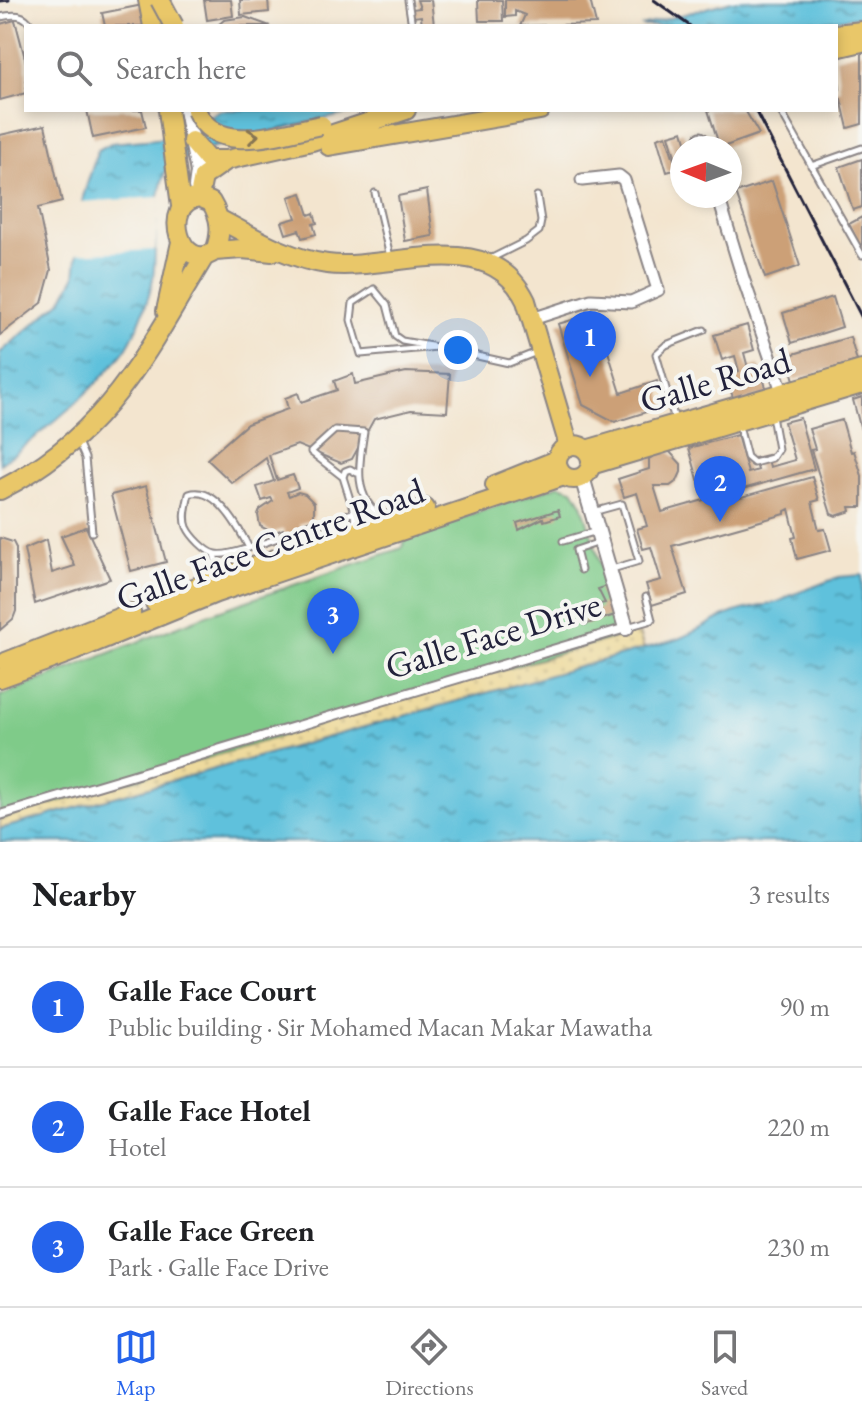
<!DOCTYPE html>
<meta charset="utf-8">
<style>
body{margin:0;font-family:"EB Garamond",serif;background:#f2f2f2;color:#202124}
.compass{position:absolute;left:670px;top:136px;width:72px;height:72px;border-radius:50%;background:#fff;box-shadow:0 4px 12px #0003;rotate:271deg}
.you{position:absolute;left:458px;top:350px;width:28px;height:28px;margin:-20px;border:6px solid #fff;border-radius:50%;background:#1a73e8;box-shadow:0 0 0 12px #1a73e833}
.badge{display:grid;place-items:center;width:52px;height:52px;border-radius:50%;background:#2563eb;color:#fff;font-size:26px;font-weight:700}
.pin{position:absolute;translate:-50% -66px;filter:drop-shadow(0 2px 4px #0008)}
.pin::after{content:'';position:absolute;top:42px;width:28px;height:24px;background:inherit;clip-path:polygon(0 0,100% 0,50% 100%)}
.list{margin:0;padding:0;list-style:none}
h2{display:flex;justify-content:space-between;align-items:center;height:104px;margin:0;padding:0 32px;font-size:34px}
h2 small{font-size:26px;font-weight:400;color:#757577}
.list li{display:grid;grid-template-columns:52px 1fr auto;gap:24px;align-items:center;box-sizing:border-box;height:120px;padding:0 32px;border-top:2px solid #e0e0e0}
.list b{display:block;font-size:30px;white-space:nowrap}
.list p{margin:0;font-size:26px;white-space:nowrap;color:#757577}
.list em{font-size:26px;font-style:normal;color:#757577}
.icon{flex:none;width:44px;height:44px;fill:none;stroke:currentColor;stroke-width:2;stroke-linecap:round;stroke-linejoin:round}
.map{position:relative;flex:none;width:862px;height:842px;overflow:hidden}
.search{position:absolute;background:#fff;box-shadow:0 4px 12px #0003;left:24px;right:24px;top:24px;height:88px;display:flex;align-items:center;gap:20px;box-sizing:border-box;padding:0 28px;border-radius:0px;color:#757577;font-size:30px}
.sheet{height:464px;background:#fff}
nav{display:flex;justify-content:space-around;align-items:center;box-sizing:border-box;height:112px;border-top:2px solid #e0e0e0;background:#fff;font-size:22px;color:#757577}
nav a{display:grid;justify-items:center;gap:4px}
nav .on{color:#2563eb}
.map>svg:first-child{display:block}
</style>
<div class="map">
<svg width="862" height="842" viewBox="0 0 862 842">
<defs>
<pattern id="sand-dots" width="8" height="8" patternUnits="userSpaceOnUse" patternTransform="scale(2)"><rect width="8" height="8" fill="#eeda9e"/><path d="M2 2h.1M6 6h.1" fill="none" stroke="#ccbb89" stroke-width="1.8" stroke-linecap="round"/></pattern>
<pattern id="water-ripples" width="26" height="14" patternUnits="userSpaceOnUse" patternTransform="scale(2)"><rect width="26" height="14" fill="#5ec1dc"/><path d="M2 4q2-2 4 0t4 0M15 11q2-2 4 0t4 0" fill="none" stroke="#4d9cb4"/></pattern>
</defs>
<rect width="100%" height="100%" fill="#f6f6f2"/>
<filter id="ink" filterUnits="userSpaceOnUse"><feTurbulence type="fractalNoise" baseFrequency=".0125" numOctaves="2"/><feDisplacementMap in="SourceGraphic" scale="16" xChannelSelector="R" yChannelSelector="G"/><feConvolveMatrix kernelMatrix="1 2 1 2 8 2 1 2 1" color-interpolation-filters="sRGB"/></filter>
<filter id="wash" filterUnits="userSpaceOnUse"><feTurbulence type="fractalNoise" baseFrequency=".006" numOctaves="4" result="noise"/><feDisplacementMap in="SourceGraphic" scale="32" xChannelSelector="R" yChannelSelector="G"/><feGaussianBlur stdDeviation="1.8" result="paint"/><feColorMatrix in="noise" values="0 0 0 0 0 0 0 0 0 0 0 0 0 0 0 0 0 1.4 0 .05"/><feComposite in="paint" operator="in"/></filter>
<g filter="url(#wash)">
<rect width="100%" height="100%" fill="#f3e5cf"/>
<path fill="url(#sand-dots)" stroke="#887e6c" stroke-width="2" d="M 638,631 L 644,649 L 0,829 L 0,819 L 90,792 L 91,794 L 94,790 L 371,707 L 372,709 L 376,706 Z"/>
<path fill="#7fcb89" stroke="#507662" stroke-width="2" d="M 559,485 L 573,489 L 582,504 L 622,635 L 376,706 L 376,708 L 0,819 L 0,696 L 209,614 L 402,548 L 407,536 Z"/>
<path fill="url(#water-ripples)" stroke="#40728c" stroke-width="2" d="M 753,0 L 862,0 L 862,16 L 795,26 L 641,26 L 732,1 Z
M 221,110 L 364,110 L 259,134 L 193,153 L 194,159 L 178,158 L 169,163 C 152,197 158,241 153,278 C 150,297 137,331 127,347 C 103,383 36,439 0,464 L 0,353 L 62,300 L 75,277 L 83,197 L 98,150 L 111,143 L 168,138 Z
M 862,575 L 862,842 L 0,842 L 0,829 L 672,641 C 695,634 713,619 735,612 C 750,607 779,605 789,596 L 839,577 Z"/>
<path fill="#f3e5cf" d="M 160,197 L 155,250 L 73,254 L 80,202 Z"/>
<g id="blocks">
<path fill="#cca077" d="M 204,0 L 231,0 L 233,16 L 207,20 Z
M 240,0 L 268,0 L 269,12 L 241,15 Z
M 417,0 L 431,0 L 434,25 L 422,26 L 421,16 L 413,17 L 412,9 L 420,8 Z
M 478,0 L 502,0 L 503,21 L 479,21 Z
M 505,0 L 590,0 L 596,24 L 520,26 L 525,15 L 515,11 L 515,16 L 505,17 Z
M 143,5 L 147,26 L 105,26 L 102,13 Z
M 245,17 L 270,26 L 217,26 L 224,20 Z
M 15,20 L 26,62 L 26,93 L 0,100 L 0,24 Z
M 862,51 L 862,124 L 848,128 L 841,99 L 836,100 L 836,90 L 840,89 L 836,58 Z
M 87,110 L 142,110 L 146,127 L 93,138 Z
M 708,110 L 745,110 L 759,134 L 720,148 Z
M 45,125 L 62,202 L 38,208 L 51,270 L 42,303 L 0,335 L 0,135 Z
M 683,131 L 688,148 L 682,148 L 682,172 L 680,173 L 669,135 Z
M 666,135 L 677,169 L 667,172 L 657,138 Z
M 862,159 L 862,207 L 853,210 L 839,167 Z
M 772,181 L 800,266 L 765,278 L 736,193 Z
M 427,190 L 433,236 L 405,241 L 398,196 Z
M 302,193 L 309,215 L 314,213 L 317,223 L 313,224 L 316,234 L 302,238 L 299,230 L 286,234 L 282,222 L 296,218 L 289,197 Z
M 862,217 L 862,250 L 849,224 Z
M 833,297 L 842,327 L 792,343 L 783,313 Z
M 596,313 L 621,393 L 657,381 L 665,406 L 615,422 L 583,405 L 558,324 Z
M 747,325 L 754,350 L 744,353 L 748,368 L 759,365 L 768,394 L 735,404 L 726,375 L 739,371 L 735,356 L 722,360 L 714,335 Z
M 850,337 L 857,361 L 794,380 L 787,356 Z
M 406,372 L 450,374 L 447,412 L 411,410 L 374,419 L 352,459 L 341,463 L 297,445 L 269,455 L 277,480 L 293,475 L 298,488 L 287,492 L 289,496 L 298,492 L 305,494 L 314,503 L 314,515 L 311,520 L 299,524 L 302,532 L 287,538 L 283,529 L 273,533 L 260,526 L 258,515 L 260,510 L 273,501 L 271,498 L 262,501 L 257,487 L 274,481 L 266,458 L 232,483 L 207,459 L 247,424 L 288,409 L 285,398 L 298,393 L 301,402 L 337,390 L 334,381 L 353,374 L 355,384 Z
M 862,397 L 862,430 L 861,430 L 853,400 Z
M 800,418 L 814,469 L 722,495 L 724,502 L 812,477 L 819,500 L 812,502 L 819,530 L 825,529 L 831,550 L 797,559 L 792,538 L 796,537 L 789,509 L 785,511 L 785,514 L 672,546 L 687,594 L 652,605 L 646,584 L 661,580 L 651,547 L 643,549 L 637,529 L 647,526 L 637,493 L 624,497 L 618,479 L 649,469 L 649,459 L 660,452 L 670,452 L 681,464 L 681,472 L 677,481 L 670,486 L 654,486 L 662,512 L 704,500 L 689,448 L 737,435 L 748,473 L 758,470 L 754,458 L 767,455 L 770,467 L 795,460 L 784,422 Z
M 842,420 L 851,452 L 854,451 L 862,476 L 862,507 L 850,507 L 851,511 L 836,516 L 831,514 L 811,450 L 815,449 L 809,429 Z
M 146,486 L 166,562 L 131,571 L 111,495 Z
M 558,510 L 560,516 L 544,521 L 543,518 L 519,530 L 517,523 Z
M 86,527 L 110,579 L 35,604 L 24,549 L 46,540 L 52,573 L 75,566 L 61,536 Z
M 0,538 L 13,542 L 16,548 L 16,611 L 13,619 L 0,630 Z
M 607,586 L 615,615 L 584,625 L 583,619 L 589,617 L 587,613 L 601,608 L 600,604 L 605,603 L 598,589 Z"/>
</g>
</g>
<g filter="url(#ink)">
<use href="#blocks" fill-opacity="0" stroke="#8a8485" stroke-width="2"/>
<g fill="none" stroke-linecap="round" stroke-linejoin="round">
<defs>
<path id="service" d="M 408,0 L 412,26
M 0,17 C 13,14 25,13 31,26
M 780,110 L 862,255
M 811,166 L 862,148
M 375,193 L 390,257
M 490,259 L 526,241 L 539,231 L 541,221 L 537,196
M 437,347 L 402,341 L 395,336 L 387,305 L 374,289 L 353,303 L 351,320 L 361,354 L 437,347 L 509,363 L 537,352
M 675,420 L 656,354 L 666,345 L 704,330
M 739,426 L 747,457 L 754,463 L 772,458 L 778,449 L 772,416
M 78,442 L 85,458 L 92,532
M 343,477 L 311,452 L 335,430 L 364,432 C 359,463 352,497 383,518
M 593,512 L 622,504 L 639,561 L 612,569
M 355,526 L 354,512 L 343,477 L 345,471 L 350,469 L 357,473
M 563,541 L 597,531
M 249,548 C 239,528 216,485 189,494 C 187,504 183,517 187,527 C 191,536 206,552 216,554 C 226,556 239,551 249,548 L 369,507
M 214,554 L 219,573
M 581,570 L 576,550 L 600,542
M 627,627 L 652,620 L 646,597"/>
<path id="pedestrian" d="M 0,815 L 626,628"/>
<path id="minor" d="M 701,138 L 704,148
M 718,196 L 743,278 L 783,394
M 532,319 L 591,300 L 631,302 L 658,290 L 624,180 L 619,176 L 582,180"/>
<path id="tertiary" d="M 186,110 L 198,172 L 196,187
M 582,477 L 626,628"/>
<path id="primary" d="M 148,0 L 153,26
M 836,34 L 862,31
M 836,48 L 862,42
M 168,110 L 181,206
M 192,141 L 208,160 L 227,160
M 329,146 L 540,110
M 199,197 L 203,177 L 227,160 L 312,141 L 406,110
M 199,197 L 211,202 C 221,218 222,233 215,251 C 181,276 159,203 199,197 Z
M 219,219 C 253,237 289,259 327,264 C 392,272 489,224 526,301 L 569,446
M 215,251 L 242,249 L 272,252
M 166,311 L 181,242
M 0,490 C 107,436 145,355 204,257"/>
<path id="trunk" d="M557 462a17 17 0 1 1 34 0a17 17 0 1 1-34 0Z
M 586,450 L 862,370
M 591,465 L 862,384
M 495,485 L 557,460
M 155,603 L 220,578 L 425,508
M 6,662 L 131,613
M 0,678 L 74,651 L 216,593 L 564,476"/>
</defs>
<use href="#service" stroke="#8a8485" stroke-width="9"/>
<use href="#pedestrian" stroke="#8a8485" stroke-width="12"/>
<use href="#minor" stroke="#8a8485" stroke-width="15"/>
<use href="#tertiary" stroke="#8a8485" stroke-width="18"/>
<use href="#primary" stroke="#8a8485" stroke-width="22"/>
<use href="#trunk" stroke="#8a8485" stroke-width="22"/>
<use href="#service" stroke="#fff" stroke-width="5"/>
<use href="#pedestrian" stroke="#fff" stroke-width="8"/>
<use href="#minor" stroke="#fff" stroke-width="11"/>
<use href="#tertiary" stroke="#fff" stroke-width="14"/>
<use href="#primary" stroke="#e9c769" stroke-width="18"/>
<use href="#trunk" stroke="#e9c769" stroke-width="18"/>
<path stroke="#22223b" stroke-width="3" d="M 654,0 L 690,26
M 0,1 L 9,0
M 755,110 L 862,318"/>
<defs>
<path id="primary-bridge" d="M 160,0 L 174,26
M 196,110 C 216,158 283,132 321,125"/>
</defs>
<use href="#primary-bridge" stroke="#8a8485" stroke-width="22" stroke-linecap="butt"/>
<use href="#primary-bridge" stroke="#e9c769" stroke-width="18"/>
</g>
<defs><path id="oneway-chevron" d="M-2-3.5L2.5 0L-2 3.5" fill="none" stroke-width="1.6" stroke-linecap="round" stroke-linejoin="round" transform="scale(2)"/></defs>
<use stroke="#867452" href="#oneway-chevron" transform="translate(253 136) rotate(-6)"/>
</g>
<g text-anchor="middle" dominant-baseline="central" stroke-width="8" stroke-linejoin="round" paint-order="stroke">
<g font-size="36" fill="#22223b" stroke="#f6f6f2">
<text transform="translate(715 380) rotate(-16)">Galle Road</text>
<text transform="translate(270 544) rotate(-20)">Galle Face Centre Road</text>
<text transform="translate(493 635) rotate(-17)">Galle Face Drive</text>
</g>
</g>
</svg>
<svg class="compass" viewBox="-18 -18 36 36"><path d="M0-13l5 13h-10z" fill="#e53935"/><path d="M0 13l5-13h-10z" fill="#757577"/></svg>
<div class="you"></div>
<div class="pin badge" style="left:590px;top:377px">1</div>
<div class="pin badge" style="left:720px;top:522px">2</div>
<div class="pin badge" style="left:333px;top:654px">3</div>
<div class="search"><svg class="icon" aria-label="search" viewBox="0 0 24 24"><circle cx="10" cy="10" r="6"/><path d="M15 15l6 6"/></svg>Search here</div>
</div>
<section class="sheet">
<h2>Nearby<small>3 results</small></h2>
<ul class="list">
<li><span class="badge">1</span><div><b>Galle Face Court</b><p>Public building · Sir Mohamed Macan Makar Mawatha</p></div><em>90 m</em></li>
<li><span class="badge">2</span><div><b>Galle Face Hotel</b><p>Hotel</p></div><em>220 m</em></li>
<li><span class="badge">3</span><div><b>Galle Face Green</b><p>Park · Galle Face Drive</p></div><em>230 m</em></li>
</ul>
</section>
<nav>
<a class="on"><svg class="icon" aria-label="map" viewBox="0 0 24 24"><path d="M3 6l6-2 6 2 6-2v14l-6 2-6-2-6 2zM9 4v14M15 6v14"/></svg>Map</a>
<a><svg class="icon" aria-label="directions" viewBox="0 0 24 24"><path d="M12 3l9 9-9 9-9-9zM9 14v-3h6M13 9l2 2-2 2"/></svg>Directions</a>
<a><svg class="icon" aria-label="saved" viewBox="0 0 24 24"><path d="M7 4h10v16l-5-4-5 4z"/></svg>Saved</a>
</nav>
